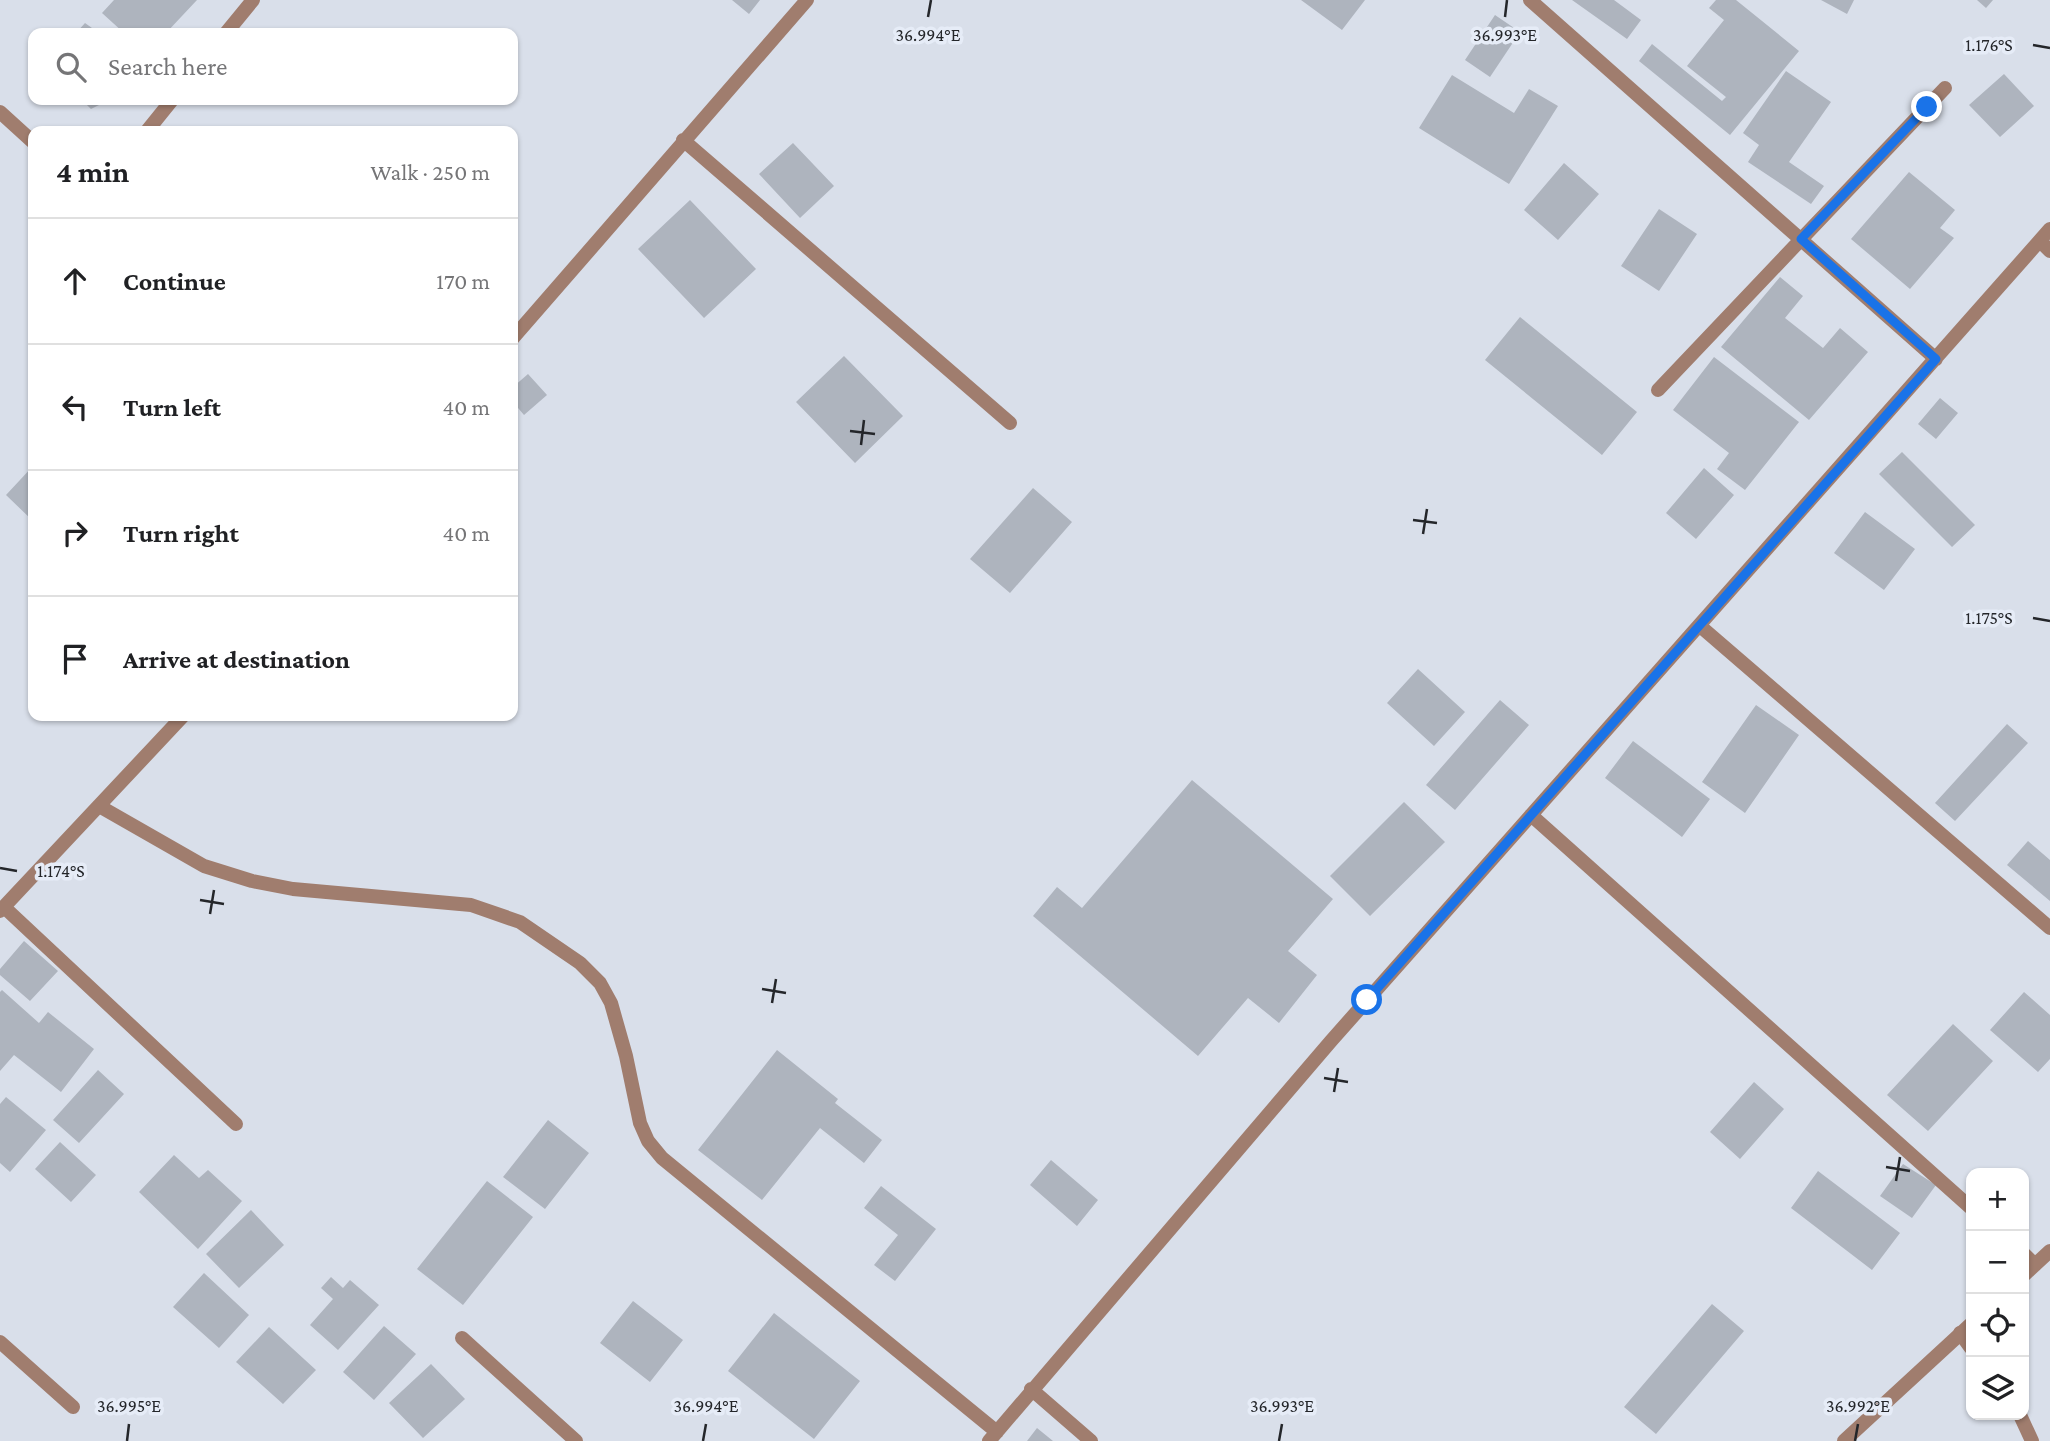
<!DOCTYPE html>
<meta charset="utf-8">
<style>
body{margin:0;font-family:"Crimson Pro",serif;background:#f2f2f2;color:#202124}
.controls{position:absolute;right:21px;bottom:21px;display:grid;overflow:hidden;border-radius:14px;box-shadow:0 2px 5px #0004}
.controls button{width:63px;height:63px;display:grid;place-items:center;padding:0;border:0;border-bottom:2px solid #e0e0e0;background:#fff;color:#202124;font:35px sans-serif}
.stop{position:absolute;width:21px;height:21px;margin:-16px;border:5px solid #1a73e8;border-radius:50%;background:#fff}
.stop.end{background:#1a73e8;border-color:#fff;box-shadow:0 2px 7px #0008}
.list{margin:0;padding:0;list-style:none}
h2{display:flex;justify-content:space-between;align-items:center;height:91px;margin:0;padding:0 28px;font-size:30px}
h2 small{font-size:23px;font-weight:400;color:#757577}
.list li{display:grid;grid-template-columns:46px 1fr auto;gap:21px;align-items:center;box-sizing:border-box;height:126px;padding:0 28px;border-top:2px solid #e0e0e0}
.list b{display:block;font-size:26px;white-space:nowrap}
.list em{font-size:23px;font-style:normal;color:#757577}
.icon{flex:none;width:38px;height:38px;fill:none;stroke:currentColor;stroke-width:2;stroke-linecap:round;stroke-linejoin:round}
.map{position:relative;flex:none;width:2050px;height:1441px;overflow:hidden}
.search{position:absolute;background:#fff;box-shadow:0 2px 5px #0004;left:28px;top:28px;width:490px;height:77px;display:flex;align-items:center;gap:18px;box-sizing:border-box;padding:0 24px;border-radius:14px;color:#757577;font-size:26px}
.panel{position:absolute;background:#fff;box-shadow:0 2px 5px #0004;left:28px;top:126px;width:490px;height:595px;border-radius:14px}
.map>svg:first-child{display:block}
</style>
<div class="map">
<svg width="2050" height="1441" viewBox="0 0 2050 1441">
<rect width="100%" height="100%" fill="#d9dfea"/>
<path fill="#aeb4be" d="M 114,0 L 197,0 L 166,33 L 124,33 L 102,13 Z
M 732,0 L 760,0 L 749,14 Z
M 1301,0 L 1365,0 L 1342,30 Z
M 1572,0 L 1614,0 L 1641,20 L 1627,39 Z
M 1716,0 L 1736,0 L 1799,51 L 1730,135 L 1639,61 L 1652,44 L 1722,101 L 1726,97 L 1687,66 L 1724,20 L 1709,8 Z
M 1821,0 L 1854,0 L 1847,14 Z
M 1977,0 L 1993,0 L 1986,8 Z
M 1495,15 L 1520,32 L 1490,77 L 1465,60 Z
M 85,23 L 99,33 L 76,33 Z
M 1786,71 L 1831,102 L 1789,162 L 1824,186 L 1811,204 L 1748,162 L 1759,145 L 1743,133 Z
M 2004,74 L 2034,106 L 2000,137 L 1969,105 Z
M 1452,75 L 1514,113 L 1529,89 L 1558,106 L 1509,184 L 1419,128 Z
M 82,100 L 130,100 L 126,105 L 107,101 L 91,109 Z
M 793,143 L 834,186 L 800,218 L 759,174 Z
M 1564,163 L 1599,194 L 1558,240 L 1524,210 Z
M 1909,172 L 1955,210 L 1940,228 L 1954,238 L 1910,289 L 1851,239 Z
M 690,200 L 756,269 L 704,318 L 638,249 Z
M 1659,209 L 1697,234 L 1659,291 L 1621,266 Z
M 1780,277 L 1803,296 L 1785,318 L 1823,348 L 1840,328 L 1868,352 L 1809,420 L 1721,347 Z
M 1520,317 L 1637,412 L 1602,455 L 1485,360 Z
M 844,356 L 903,416 L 855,463 L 796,402 Z
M 1714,357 L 1799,422 L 1745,490 L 1717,469 L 1729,453 L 1673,410 Z
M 528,374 L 547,395 L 524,415 L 513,402 L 513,387 Z
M 1940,398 L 1958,413 L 1936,439 L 1918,424 Z
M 1902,452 L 1975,525 L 1952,547 L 1879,474 Z
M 33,466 L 33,521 L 6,495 Z
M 1704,468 L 1734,495 L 1696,539 L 1666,513 Z
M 1033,488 L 1072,522 L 1010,593 L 970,559 Z
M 1865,512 L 1915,549 L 1884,590 L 1834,553 Z
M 1418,669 L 1465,712 L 1434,746 L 1387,703 Z
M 1500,700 L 1529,725 L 1455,810 L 1426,785 Z
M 1756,705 L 1799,735 L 1745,813 L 1702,782 Z
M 2007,724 L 2028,743 L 1955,821 L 1935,803 Z
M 1633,741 L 1710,799 L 1682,837 L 1605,778 Z
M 1192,780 L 1333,899 L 1288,951 L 1317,975 L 1279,1023 L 1248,998 L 1198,1056 L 1033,916 L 1057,887 L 1082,908 Z
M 1404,802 L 1445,842 L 1370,916 L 1330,876 Z
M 2028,841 L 2050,860 L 2050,901 L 2007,865 Z
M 24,941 L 58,971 L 30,1001 L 0,975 L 0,969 Z
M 2,990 L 39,1023 L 48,1012 L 94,1049 L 61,1092 L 14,1055 L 0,1071 L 0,992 Z
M 2024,992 L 2050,1015 L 2050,1059 L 2038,1072 L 1990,1030 Z
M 1953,1024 L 1993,1061 L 1928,1131 L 1887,1095 Z
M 777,1050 L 838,1099 L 835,1103 L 882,1140 L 864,1163 L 820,1128 L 762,1200 L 698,1150 Z
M 98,1070 L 124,1094 L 79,1143 L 53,1120 Z
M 1754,1082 L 1784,1109 L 1740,1159 L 1710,1132 Z
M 6,1097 L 46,1130 L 10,1172 L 0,1163 L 0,1104 Z
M 548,1120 L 589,1153 L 545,1209 L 503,1177 Z
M 60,1142 L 96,1175 L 71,1202 L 35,1169 Z
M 174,1155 L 199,1178 L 208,1170 L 242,1201 L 198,1249 L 139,1192 Z
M 1051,1160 L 1098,1200 L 1077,1226 L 1030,1185 Z
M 1903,1164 L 1936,1185 L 1912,1218 L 1880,1196 Z
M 1818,1171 L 1900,1233 L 1872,1270 L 1791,1208 Z
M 487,1181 L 533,1217 L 463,1305 L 417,1269 Z
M 881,1186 L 936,1229 L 895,1281 L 874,1265 L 898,1235 L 864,1208 Z
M 251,1210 L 284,1245 L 239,1288 L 206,1254 Z
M 204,1273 L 249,1315 L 219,1348 L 173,1307 Z
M 331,1277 L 343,1288 L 350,1280 L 379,1305 L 338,1350 L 310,1325 L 333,1299 L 321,1288 Z
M 633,1301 L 683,1340 L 650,1382 L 600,1343 Z
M 1712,1304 L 1744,1331 L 1656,1434 L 1624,1407 Z
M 774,1313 L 860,1381 L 814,1439 L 728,1371 Z
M 384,1326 L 416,1354 L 374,1400 L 343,1372 Z
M 269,1327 L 316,1370 L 283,1404 L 236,1362 Z
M 431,1364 L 465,1399 L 423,1438 L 389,1403 Z
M 1037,1428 L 1053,1441 L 1027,1441 Z"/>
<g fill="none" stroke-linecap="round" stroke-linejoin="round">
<path stroke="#a07d6e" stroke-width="14" d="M 1960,1333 L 1971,1348
M 2020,1415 L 2032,1441"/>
<path stroke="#a07d6e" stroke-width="14" d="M 1530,0 L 1936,359
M 226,33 L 253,0
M 0,112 L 33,142
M 147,131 L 172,100
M 683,140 L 1010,423
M 2040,241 L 2050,251
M 513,338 L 807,0
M 1658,390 L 1945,88
M 1700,626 L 2050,928
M 99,806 L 204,866 L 252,881 L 293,889 L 471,905 L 520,922 L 580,963 L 600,983 L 611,1003 L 626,1056 L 640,1123 L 648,1141 L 662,1158 L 997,1432
M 1531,815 L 1971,1208
M 4,907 L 236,1124
M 0,911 L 183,716
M 2024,1254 L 2035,1265
M 2024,1275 L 2050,1251
M 462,1338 L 576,1441
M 0,1342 L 73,1407
M 1031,1389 L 1091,1441
M 989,1441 L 1331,1041 L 2050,229
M 1844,1441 L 1971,1324"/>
</g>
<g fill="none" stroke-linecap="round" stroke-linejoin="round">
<path stroke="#1a73e8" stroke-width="9" d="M 1367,1000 L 1936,359 L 1801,239 L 1927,107"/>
</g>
<path fill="none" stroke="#24262a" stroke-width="2.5" d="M 928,17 L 931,0M 1505,17 L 1507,0M 2033,45 L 2050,48M 850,431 L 875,434M 861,445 L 864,420M 1413,520 L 1437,523M 1423,534 L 1427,509M 2033,618 L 2050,621M 0,868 L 17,871M 200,900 L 224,904M 210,914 L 214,890M 762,989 L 786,993M 772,1003 L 776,979M 1324,1078 L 1348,1082M 1334,1092 L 1338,1068M 1886,1167 L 1910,1171M 1896,1181 L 1900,1157M 127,1441 L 129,1424M 703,1441 L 706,1424M 1279,1441 L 1282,1424M 1855,1441 L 1858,1424"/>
<g font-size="18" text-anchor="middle" fill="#24262a" stroke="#e6ecf7" stroke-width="7" stroke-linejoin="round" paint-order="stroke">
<text x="928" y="41">36.994°E</text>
<text x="1505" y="41">36.993°E</text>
<text x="1989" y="51">1.176°S</text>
<text x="1989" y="624">1.175°S</text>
<text x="61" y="877">1.174°S</text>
<text x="129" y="1412">36.995°E</text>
<text x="706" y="1412">36.994°E</text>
<text x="1282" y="1412">36.993°E</text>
<text x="1858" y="1412">36.992°E</text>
</g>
</svg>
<div class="controls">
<button>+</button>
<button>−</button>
<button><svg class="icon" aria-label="locate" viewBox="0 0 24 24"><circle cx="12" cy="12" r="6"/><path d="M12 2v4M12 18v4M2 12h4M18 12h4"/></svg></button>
<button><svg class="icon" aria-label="layers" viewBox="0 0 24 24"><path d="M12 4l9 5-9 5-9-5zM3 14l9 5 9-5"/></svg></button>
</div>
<div class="stop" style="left:1367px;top:1000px"></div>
<div class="stop end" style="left:1927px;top:107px"></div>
<div class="search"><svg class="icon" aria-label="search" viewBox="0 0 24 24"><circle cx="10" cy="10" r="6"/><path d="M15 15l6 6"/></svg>Search here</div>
<section class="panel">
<h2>4 min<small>Walk · 250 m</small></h2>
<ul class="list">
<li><svg class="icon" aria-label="ahead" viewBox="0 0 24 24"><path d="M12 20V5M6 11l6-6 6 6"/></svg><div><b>Continue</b></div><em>170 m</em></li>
<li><svg class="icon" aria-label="left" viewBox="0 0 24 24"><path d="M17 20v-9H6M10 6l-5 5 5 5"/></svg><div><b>Turn left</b></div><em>40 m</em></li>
<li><svg class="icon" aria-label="right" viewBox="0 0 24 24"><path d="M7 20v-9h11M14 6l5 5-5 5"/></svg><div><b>Turn right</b></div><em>40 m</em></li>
<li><svg class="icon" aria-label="arrive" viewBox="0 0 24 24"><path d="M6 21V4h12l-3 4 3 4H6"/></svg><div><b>Arrive at destination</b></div></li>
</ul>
</section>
</div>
